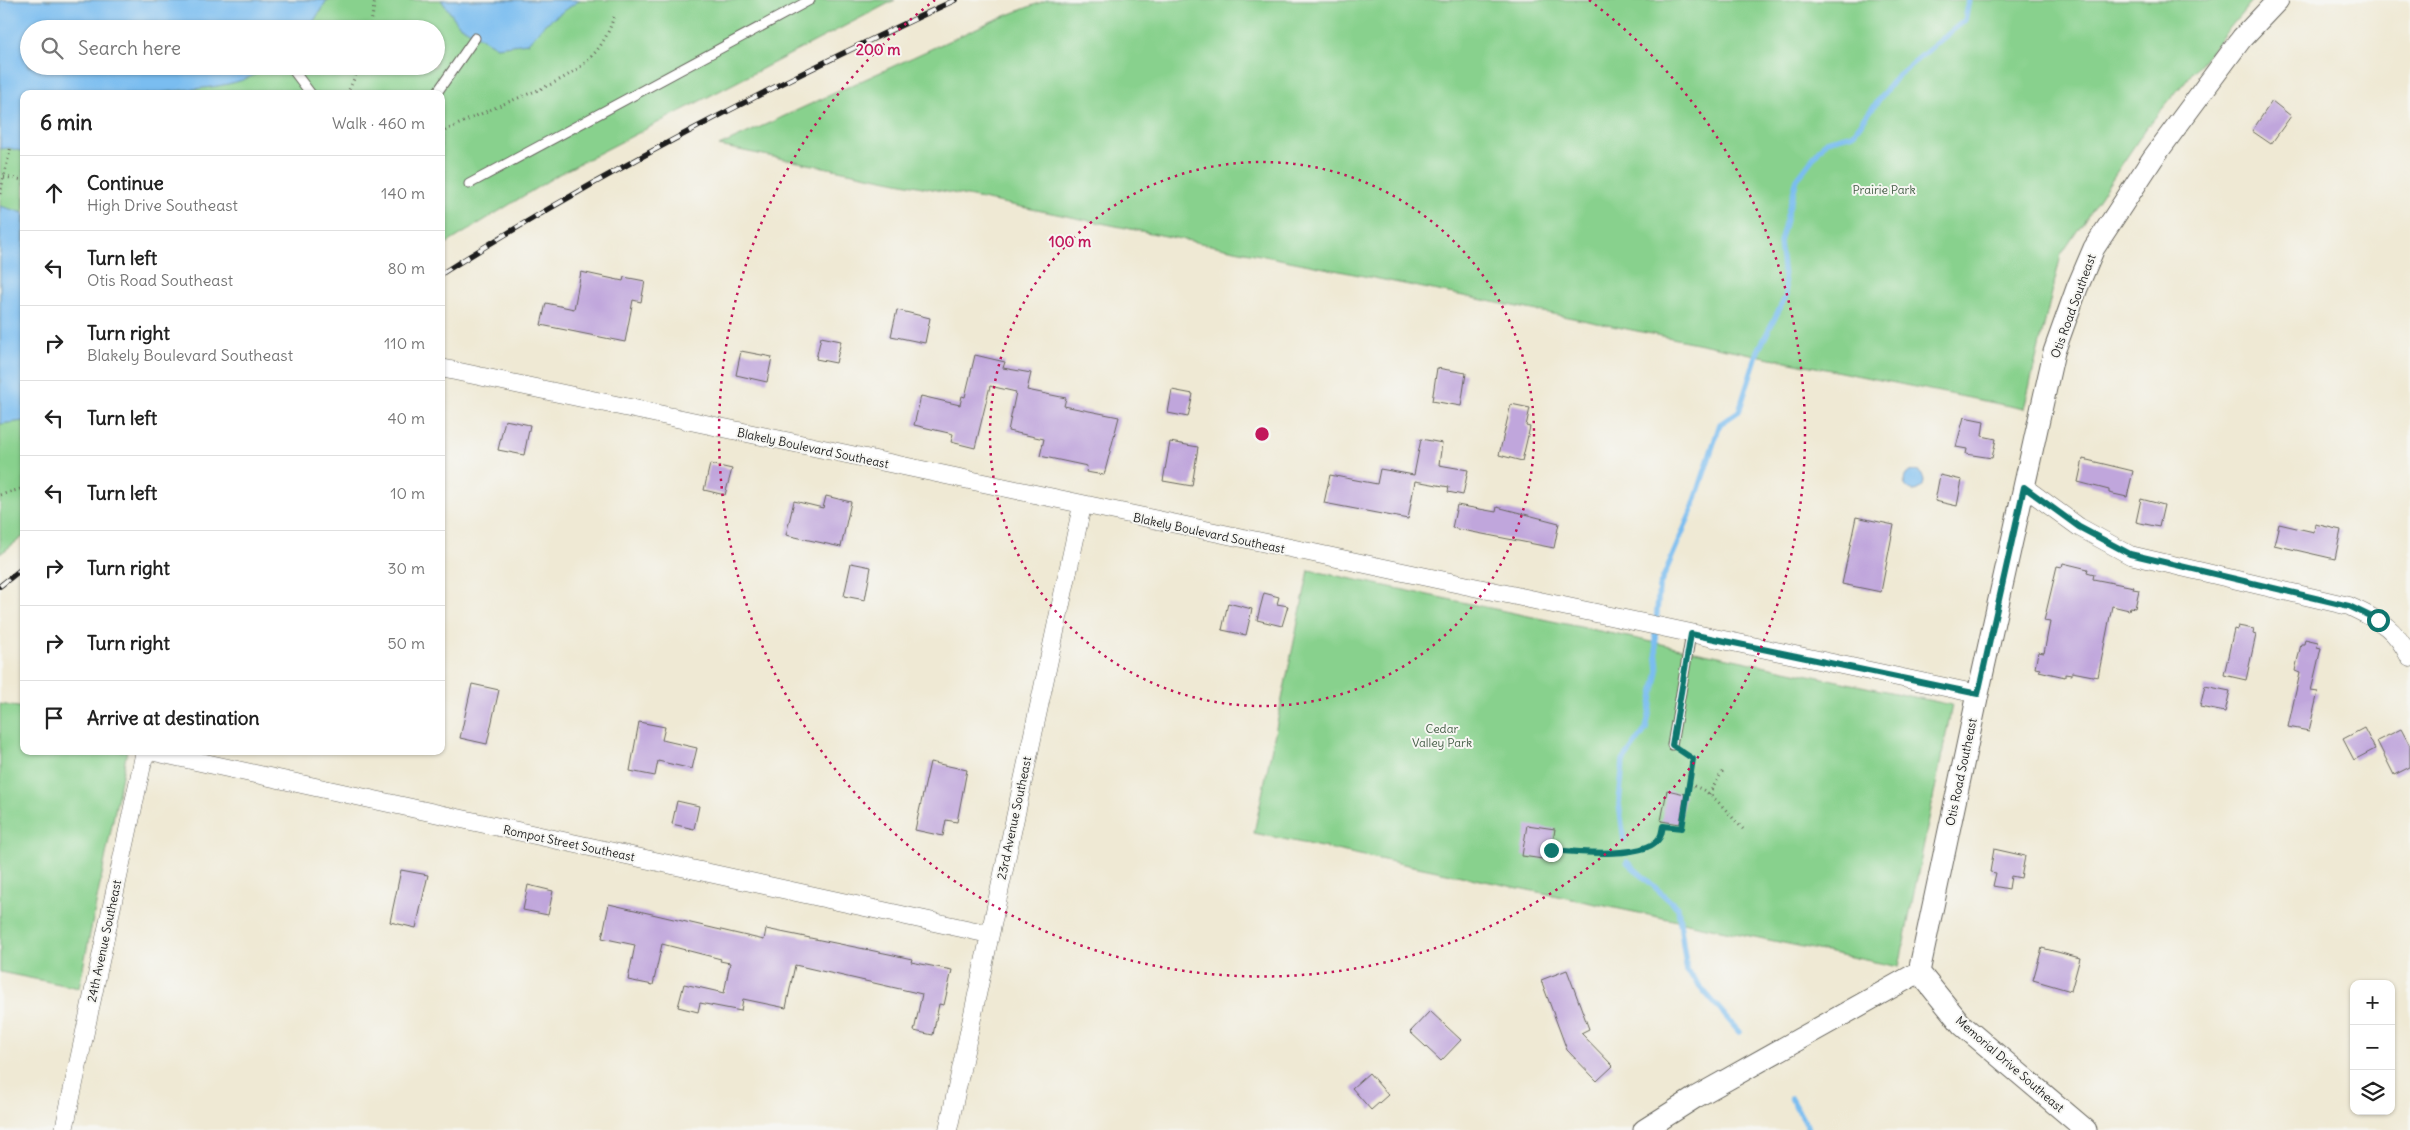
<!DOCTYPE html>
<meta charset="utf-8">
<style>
body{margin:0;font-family:Delius,sans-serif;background:#f6f6f6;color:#222}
.controls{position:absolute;right:15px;bottom:15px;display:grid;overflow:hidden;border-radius:10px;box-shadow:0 1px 4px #0004}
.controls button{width:45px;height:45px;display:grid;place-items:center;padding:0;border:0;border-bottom:1px solid #e0e0e0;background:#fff;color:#222;font:25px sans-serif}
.stop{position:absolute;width:15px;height:15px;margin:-11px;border:4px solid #0f766e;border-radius:50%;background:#fff}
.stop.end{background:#0f766e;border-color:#fff;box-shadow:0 1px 5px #0008}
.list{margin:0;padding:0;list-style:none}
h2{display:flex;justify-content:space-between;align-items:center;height:65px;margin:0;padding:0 20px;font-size:21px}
h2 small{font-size:16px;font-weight:400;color:#767676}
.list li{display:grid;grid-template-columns:32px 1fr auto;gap:15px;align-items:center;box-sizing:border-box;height:75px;padding:0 20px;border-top:1px solid #e0e0e0}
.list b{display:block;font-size:19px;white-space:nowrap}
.list p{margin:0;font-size:16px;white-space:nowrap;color:#767676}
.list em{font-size:16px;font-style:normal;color:#767676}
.icon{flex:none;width:28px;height:28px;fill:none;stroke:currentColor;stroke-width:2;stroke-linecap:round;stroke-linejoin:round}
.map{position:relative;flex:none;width:2410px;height:1130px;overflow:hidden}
.search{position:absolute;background:#fff;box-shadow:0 1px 4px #0004;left:20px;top:20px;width:425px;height:55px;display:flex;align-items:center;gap:12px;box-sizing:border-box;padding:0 18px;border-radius:28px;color:#767676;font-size:19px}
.panel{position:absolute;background:#fff;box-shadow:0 1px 4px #0004;left:20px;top:90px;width:425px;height:665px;border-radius:10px}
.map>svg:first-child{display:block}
</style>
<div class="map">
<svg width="2410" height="1130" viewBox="0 0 2410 1130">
<rect width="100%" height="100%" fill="#f6f6f2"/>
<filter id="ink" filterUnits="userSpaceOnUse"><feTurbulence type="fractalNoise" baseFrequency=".02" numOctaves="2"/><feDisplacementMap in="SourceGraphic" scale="10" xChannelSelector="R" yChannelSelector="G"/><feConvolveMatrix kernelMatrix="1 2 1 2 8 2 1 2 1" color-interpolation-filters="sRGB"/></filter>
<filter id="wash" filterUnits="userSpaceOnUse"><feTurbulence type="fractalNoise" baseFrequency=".0096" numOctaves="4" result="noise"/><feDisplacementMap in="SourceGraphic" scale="20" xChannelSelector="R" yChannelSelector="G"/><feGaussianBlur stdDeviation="1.12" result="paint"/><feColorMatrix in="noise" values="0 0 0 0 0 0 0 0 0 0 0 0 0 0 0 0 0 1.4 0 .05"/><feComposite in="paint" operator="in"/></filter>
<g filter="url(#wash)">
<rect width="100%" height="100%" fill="#efe9d4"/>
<path fill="#88d18d" stroke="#527654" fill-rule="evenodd" d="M 0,0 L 895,0 L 559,174 L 441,247 L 441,94 L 24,94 L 24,536 L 0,554 ZM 29,29 L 436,29 L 436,66 L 29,66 Z
M 1047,0 L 2253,0 L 2147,127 L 2061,255 L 2024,409 L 719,146 L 992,21 Z
M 1309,570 L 1952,705 L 1899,967 L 1254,833 Z
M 0,704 L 24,708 L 24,751 L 127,751 L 79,988 L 0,972 Z"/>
<path fill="#7abdf0" stroke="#4b6c86" d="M 0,0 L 327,0 L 309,29 L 29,29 L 29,66 L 269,66 C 237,91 191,87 153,94 L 24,94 L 24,152 L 9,148 L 0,149 Z
M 441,0 L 580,0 L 545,24 L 528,43 L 497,47 L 459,25 Z
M 0,206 L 24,213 L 24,421 L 0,424 Z
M1904 481a10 10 0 1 1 20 0a10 10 0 1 1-20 0Z"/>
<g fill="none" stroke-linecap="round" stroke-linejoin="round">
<path stroke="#7abdf0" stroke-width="5.5" d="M 1624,840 L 1619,804 L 1623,761 L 1646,729 L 1658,671 L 1655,636 L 1659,587 L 1692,510 L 1720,424 L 1739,411 L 1758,351 L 1786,296 L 1780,242 L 1797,179 L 1826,141 L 1853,134 L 1896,77 L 1965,20 L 1969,0
M 1627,862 L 1678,908 L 1687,971 L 1739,1032
M 1791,1098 L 1809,1130"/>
</g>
<g id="blocks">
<path fill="#c0a6dc" d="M 2272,101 L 2291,116 L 2271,144 L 2252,131 Z
M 581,272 L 623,281 L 624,277 L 645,281 L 641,302 L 633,300 L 625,342 L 541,325 L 546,303 L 574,309 Z
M 897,310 L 930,318 L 925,343 L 891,336 Z
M 821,337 L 841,341 L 836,363 L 816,359 Z
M 741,351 L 772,357 L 767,382 L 736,375 Z
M 975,355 L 1005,362 L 1003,368 L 1031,373 L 1027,390 L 1066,398 L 1064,406 L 1119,417 L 1104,475 L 1086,472 L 1087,466 L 1040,456 L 1044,439 L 1008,431 L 1016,392 L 990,386 L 975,448 L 951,442 L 953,434 L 914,425 L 921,396 L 960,405 L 962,396 L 965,397 Z
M 1437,368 L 1466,373 L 1461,406 L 1432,401 Z
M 1172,390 L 1193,394 L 1188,417 L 1168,413 Z
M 1511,404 L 1530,408 L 1526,426 L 1530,427 L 1522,461 L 1499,455 Z
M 1964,417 L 1984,421 L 1982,436 L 1996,439 L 1992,458 L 1966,454 L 1967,449 L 1956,447 Z
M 505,420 L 530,425 L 524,455 L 498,450 Z
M 1421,439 L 1442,443 L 1439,465 L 1468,470 L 1463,495 L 1448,492 L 1449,487 L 1415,481 L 1408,519 L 1324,503 L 1330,475 L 1377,484 L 1380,469 L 1414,475 Z
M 1170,442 L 1198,447 L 1192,486 L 1163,481 Z
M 2083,459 L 2133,471 L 2127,497 L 2109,493 L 2109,490 L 2078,482 Z
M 710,464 L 732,469 L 725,495 L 704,490 Z
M 1940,475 L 1962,480 L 1957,506 L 1935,501 Z
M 826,496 L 851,502 L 841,547 L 786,535 L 794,501 L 823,508 Z
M 2141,499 L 2164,505 L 2159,527 L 2136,522 Z
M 1457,505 L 1496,512 L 1497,507 L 1559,523 L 1554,548 L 1452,528 Z
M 1856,517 L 1894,525 L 1881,592 L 1842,584 Z
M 2279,524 L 2314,532 L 2315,524 L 2341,530 L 2335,559 L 2274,545 Z
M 851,563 L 871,567 L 865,600 L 844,596 Z
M 2063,563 L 2088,569 L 2087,572 L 2094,574 L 2093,579 L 2134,587 L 2133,589 L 2139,590 L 2135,608 L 2130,607 L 2129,610 L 2112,606 L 2098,677 L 2072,672 L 2072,675 L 2065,674 L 2065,677 L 2039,671 L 2040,669 L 2035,668 L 2038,652 L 2044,653 L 2050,622 L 2044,621 L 2057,566 L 2062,567 Z
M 1264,593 L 1279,597 L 1277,604 L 1288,606 L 1282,626 L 1257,620 Z
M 1228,603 L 1252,609 L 1246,635 L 1222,630 Z
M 2238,626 L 2254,629 L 2253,634 L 2256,635 L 2246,680 L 2224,675 L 2234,629 L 2237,630 Z
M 2305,639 L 2318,642 L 2317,647 L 2321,648 L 2311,691 L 2318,692 L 2309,731 L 2288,727 L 2300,673 L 2295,671 L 2301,644 L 2304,644 Z
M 472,684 L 499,690 L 487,744 L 460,738 Z
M 2205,686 L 2230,691 L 2225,712 L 2200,707 Z
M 639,722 L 665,727 L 662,740 L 697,748 L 692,769 L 658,761 L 655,776 L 630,771 Z
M 2364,728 L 2375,749 L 2354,760 L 2343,739 Z
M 2401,729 L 2410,746 L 2410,767 L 2394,775 L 2377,741 Z
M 930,762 L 967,770 L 957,822 L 946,820 L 943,836 L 915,830 Z
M 1667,790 L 1685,794 L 1680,824 L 1661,821 Z
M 677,801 L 699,806 L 694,829 L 672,824 Z
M 1527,825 L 1555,829 L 1550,860 L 1522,856 Z
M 1994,849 L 2025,856 L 2021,878 L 2011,876 L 2009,889 L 1993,886 L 1996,873 L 1990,872 Z
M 401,870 L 428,875 L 416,928 L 390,922 Z
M 528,885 L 553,891 L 548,915 L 523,910 Z
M 609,904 L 764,940 L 766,929 L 889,954 L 912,959 L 911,962 L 952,970 L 944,1005 L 939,1004 L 933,1035 L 914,1031 L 922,994 L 795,965 L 786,1008 L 743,999 L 741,1011 L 700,1003 L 698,1012 L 678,1007 L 684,984 L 724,993 L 730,963 L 720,961 L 721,959 L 662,944 L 653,985 L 628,980 L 635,945 L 602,938 Z
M 2042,948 L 2080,958 L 2071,991 L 2033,980 Z
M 1567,970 L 1589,1029 L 1581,1033 L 1613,1066 L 1597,1081 L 1567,1050 L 1541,980 Z
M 1430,1011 L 1461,1040 L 1441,1061 L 1410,1032 Z
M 1369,1073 L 1388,1095 L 1371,1110 L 1352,1088 Z"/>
</g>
</g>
<g filter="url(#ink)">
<use href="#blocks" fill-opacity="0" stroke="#66645c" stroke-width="1"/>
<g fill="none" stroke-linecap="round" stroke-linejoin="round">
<defs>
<path id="service" d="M 290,66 L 311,94
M 436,94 L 475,38
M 469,184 L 810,0
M 1672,745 L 1691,634"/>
<path id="minor" d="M 441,368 L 1978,694
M 2024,487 L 2079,527 L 2130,555 L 2349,606 C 2380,621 2394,626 2410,658
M 150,751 L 989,934
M 64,1130 L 145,751
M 948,1130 L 1082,506"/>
<path id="tertiary" d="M 1919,972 L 1962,1025 L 2086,1130
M 1644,1130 L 1696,1097 L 1919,972 L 1978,694 L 2054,352 L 2077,288 L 2094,248 L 2153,158 L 2242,38 L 2278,0"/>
</defs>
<use href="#service" stroke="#66645c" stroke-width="11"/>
<use href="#minor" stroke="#66645c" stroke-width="19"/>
<use href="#tertiary" stroke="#66645c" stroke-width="23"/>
<path stroke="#66645c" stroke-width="3" stroke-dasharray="1 4" stroke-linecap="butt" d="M 370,29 L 375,0
M 347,94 L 360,66
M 441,134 L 446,130 C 466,121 486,111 506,103 C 554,83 598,71 614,16
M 4,177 L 24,180
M 0,194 L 11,146
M 0,495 L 24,488
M 1689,785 C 1711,788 1728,814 1743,829
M 1709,794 L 1724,769
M 1551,850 C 1574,852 1648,860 1660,837 C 1662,834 1662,829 1663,826 L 1682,828 L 1693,759 L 1683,752"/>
<use href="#service" stroke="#fff" stroke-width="9"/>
<use href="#minor" stroke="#fff" stroke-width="18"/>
<use href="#tertiary" stroke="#fff" stroke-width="21"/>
<defs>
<path id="rail" d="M 441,274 C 606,170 779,82 955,0
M 0,586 L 24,567"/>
</defs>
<use href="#rail" stroke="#1c1c1c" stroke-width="5.5"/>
<use href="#rail" stroke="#f6f6f2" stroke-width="4" stroke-dasharray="11" stroke-linecap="butt"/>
</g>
</g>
<g fill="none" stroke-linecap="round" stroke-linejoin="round" filter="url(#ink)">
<path stroke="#0f766e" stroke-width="6" d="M 1551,850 C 1574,852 1648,860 1660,837 C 1662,834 1662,829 1663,826 L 1682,828 L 1693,759 L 1672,745 L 1691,634 L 1978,694 L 2024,487 L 2079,527 L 2130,554 L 2349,606 L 2378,620"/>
</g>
<g fill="none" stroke="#c2185b" stroke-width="2.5" stroke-dasharray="2.5 5">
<circle cx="1262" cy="434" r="272"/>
<path d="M1589 0A543 543 0 1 1 935 0"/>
</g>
<g text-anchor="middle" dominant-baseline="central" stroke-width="4" stroke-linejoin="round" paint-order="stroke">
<g font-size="12" fill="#425b44" stroke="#f6f6f2">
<text x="1884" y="189">Prairie Park</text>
<text x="1442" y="728">Cedar<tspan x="1442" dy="14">Valley Park</tspan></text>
</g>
<g font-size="12" fill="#1c1c1c" stroke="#f6f6f2">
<text transform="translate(2073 306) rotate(-70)">Otis Road Southeast</text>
<text transform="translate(813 448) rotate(12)">Blakely Boulevard Southeast</text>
<text transform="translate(1209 533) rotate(12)">Blakely Boulevard Southeast</text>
<text transform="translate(1961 772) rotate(-78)">Otis Road Southeast</text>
<text transform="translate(1014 818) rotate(-78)">23rd Avenue Southeast</text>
<text transform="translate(569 843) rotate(12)">Rompot Street Southeast</text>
<text transform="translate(104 941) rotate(-78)">24th Avenue Southeast</text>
<text transform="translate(2010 1064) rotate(41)">Memorial Drive Southeast</text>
</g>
</g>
<circle cx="1262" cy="434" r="8" fill="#c2185b" stroke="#f6f6f2" stroke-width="2.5"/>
<g font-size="15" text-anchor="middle" font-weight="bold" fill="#c2185b" stroke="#f6f6f2" stroke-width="4" stroke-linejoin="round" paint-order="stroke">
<text x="878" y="55">200 m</text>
<text x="1070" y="247">100 m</text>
</g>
</svg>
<div class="controls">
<button>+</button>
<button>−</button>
<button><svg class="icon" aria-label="layers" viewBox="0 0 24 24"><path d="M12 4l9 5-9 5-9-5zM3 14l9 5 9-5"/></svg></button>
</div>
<div class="stop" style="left:2378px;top:620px"></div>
<div class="stop end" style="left:1551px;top:850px"></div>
<div class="search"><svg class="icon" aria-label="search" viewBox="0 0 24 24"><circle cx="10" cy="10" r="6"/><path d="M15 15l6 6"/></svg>Search here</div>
<section class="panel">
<h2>6 min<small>Walk · 460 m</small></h2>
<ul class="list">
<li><svg class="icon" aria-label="ahead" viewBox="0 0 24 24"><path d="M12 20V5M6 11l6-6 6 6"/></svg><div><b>Continue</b><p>High Drive Southeast</p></div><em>140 m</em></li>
<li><svg class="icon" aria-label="left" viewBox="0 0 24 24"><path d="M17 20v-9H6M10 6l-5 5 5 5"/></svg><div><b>Turn left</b><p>Otis Road Southeast</p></div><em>80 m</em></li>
<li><svg class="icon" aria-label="right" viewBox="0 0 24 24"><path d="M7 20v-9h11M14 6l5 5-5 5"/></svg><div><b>Turn right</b><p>Blakely Boulevard Southeast</p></div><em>110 m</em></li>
<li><svg class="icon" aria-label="left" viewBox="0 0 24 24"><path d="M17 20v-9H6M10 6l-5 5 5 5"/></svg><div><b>Turn left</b></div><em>40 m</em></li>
<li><svg class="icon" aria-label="left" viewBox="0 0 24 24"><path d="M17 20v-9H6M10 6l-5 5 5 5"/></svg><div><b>Turn left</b></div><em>10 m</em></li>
<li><svg class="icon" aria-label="right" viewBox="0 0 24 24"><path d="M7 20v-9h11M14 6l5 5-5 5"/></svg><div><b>Turn right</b></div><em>30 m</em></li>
<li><svg class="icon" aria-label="right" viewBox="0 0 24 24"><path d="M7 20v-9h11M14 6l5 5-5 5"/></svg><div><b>Turn right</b></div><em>50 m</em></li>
<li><svg class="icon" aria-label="arrive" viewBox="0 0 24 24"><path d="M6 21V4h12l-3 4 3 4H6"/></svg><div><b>Arrive at destination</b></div></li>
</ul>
</section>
</div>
